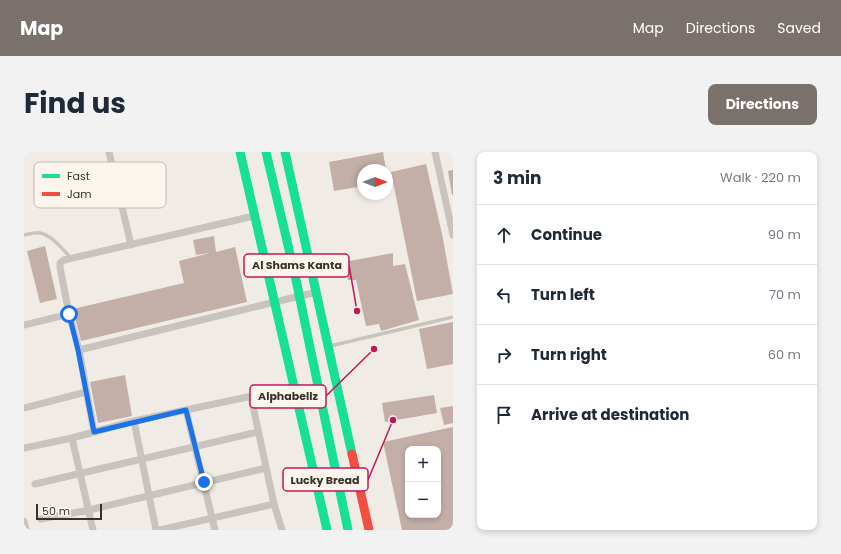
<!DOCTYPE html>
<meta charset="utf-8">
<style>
body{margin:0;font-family:Poppins,sans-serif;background:#f2f2f3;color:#1f2937}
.controls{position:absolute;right:12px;bottom:12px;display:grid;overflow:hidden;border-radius:8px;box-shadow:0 2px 6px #0003}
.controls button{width:36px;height:36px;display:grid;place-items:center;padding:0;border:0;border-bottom:1px solid #e0e1e3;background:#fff;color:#1f2937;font:20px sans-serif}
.compass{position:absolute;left:333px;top:12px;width:36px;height:36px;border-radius:50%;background:#fff;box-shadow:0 2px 6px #0003;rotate:90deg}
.scale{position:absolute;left:12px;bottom:10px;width:66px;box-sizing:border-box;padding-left:4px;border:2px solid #3b302b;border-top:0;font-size:11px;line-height:14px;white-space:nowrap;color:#3b302b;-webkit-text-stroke:3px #fbf5ee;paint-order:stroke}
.stop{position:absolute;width:12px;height:12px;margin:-9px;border:3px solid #1a73e8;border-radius:50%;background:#fff}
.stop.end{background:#1a73e8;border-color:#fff;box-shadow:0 1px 4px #0008}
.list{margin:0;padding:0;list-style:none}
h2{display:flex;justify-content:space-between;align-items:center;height:52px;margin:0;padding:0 16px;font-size:17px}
h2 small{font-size:13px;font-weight:400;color:#747a83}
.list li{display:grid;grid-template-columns:26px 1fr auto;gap:12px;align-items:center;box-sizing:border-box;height:60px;padding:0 16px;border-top:1px solid #e0e1e3}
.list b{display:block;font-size:15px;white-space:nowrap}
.list em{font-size:13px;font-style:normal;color:#747a83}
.icon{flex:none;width:22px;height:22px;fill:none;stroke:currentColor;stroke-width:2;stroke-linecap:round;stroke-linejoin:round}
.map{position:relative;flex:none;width:429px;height:378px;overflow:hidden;border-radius:8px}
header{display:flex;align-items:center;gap:24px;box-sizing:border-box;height:56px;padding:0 20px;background:#7a716c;color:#fff}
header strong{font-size:19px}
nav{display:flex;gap:22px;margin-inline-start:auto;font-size:14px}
.intro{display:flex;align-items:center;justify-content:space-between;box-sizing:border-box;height:96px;padding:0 24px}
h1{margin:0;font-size:28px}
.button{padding:10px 18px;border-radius:8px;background:#7a716c;color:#fff;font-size:14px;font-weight:700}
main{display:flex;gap:24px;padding:0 24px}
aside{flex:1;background:#fff;border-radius:8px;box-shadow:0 2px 6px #0003}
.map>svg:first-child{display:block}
</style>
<header>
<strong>Map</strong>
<nav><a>Map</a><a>Directions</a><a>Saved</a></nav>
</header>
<div class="intro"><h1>Find us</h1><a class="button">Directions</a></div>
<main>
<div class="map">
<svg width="429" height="378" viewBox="0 0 429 378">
<rect width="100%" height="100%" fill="#f0ebe5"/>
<path fill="#c3afa7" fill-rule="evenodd" d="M 359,0 L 362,18 L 339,18 L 339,34 L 310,39 L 305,10 Z
M 402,12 L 418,82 L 429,142 L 393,149 L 367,20 Z
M 429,18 L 429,43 L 428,43 L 424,19 Z
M 190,84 L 192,100 L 211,95 L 223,150 L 57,189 L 49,157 L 160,131 L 155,109 L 186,101 L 172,103 L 169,88 Z
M 21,94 L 33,147 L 16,151 L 3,99 Z
M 369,101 L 369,114 L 381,112 L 395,168 L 357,179 L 355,172 L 342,174 L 332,128 L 324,128 L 320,110 Z
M 429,170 L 429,212 L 403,217 L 395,177 Z
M 101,223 L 108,264 L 74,271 L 66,230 Z
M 410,243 L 413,261 L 361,270 L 358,251 Z
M 429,254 L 429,271 L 420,273 L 416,256 Z
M 429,275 L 429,378 L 378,378 L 359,290 ZM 384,297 L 414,297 L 414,363 L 384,363 Z"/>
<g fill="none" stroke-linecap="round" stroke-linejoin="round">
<path stroke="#c9c3be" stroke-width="3.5" d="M 0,83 C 5,82 11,80 16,81 C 28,83 39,98 47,106
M 306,194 L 429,165"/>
<path stroke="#c9c3be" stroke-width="7" d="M 85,0 L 107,93
M 411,0 L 429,83
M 0,173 L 45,162
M 55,198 L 45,162 L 36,115 L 36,111 L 40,108 L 230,64
M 227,245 L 250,352 L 258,378
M 0,256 L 62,240
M 162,258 L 191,378
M 110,269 L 132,378
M 70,280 L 55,198 L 251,150 L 293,140
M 48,286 L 69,378
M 0,296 L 48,286 L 110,269 L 270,235
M 11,332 L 234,280
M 17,367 L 65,358 L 242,316
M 0,369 L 2,378
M 136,378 L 250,352"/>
<path stroke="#16e098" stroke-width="9" d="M 216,0 L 303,378
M 242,0 L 271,123 L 324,378
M 261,0 L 328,302"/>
<path stroke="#f24e42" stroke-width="9" d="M 328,302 L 345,378"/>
</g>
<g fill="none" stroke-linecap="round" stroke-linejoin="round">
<path stroke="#1a73e8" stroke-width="5" d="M 45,162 L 54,198 L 70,280 L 162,258 L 180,330"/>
</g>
<rect x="10" y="10" width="132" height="46" rx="6" fill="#fbf5ee" stroke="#c1bab4" stroke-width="1"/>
<rect x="18" y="22" width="18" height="4" fill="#16e098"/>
<rect x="18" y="40" width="18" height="4" fill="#f24e42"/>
<g font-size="11" fill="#3b302b">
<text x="43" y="28">Fast</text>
<text x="43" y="46">Jam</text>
</g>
<path fill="none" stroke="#c2185b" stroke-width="1.5" d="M333 159L325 113M350 197L302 244M369 268L344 328"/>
<g fill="#c2185b" stroke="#fbf5ee" stroke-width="1.5">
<circle cx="333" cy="159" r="4"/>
<circle cx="350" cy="197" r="4"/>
<circle cx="369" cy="268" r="4"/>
</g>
<g fill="#fbf5ee" stroke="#c2185b" stroke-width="1.5">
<rect x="220" y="102" width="105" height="23" rx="4"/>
<rect x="226" y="233" width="76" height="23" rx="4"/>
<rect x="259" y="316" width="85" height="23" rx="4"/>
</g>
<g font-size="11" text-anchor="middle" font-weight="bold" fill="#3b302b">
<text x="273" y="117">Al Shams Kanta</text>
<text x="264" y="248">Alphabellz</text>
<text x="301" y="332">Lucky Bread</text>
</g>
</svg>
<div class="controls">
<button>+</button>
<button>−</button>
</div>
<svg class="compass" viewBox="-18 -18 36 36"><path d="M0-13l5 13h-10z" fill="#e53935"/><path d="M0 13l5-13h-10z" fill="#747a83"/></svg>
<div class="scale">50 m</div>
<div class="stop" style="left:45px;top:162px"></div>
<div class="stop end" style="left:180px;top:330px"></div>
</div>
<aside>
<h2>3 min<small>Walk · 220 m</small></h2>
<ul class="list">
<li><svg class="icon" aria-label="ahead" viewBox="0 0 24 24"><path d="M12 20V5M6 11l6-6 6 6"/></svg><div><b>Continue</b></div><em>90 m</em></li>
<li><svg class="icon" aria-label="left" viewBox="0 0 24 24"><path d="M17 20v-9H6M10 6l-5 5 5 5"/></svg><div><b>Turn left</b></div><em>70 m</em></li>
<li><svg class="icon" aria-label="right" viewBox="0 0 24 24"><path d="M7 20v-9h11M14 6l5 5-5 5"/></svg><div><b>Turn right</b></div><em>60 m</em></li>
<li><svg class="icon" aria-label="arrive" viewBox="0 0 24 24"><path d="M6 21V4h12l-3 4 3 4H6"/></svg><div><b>Arrive at destination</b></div></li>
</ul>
</aside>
</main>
